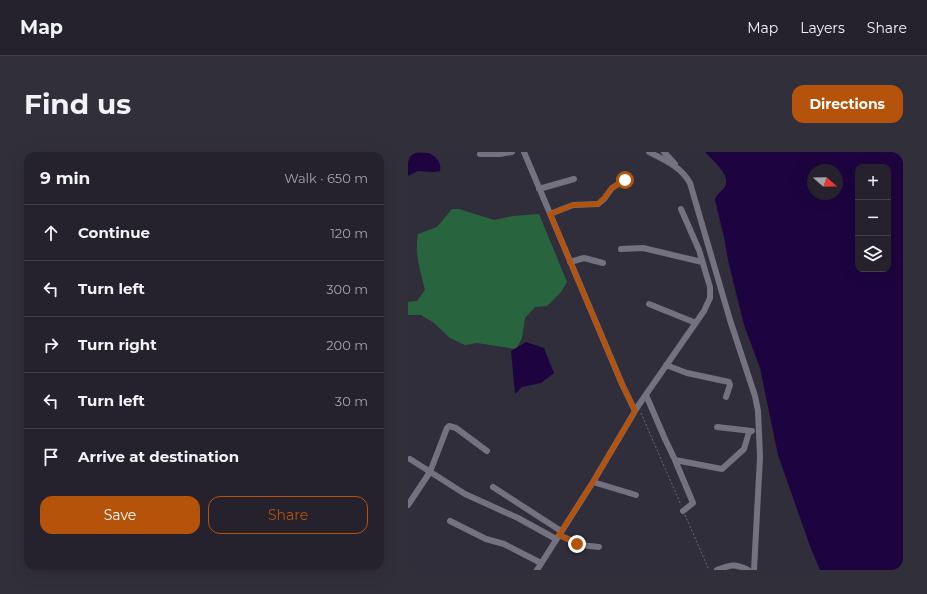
<!DOCTYPE html>
<meta charset="utf-8">
<style>
body{margin:0;font-family:Montserrat,sans-serif;background:#312f39;color:#f1f3f6}
.controls{position:absolute;right:12px;top:12px;display:grid;overflow:hidden;border-radius:8px;box-shadow:0 4px 16px #0002}
.controls button{width:36px;height:36px;display:grid;place-items:center;padding:0;border:0;border-bottom:1px solid #423f49;background:#25222d;color:#f1f3f6;font:20px sans-serif}
.compass{position:absolute;left:399px;top:12px;width:36px;height:36px;border-radius:50%;background:#25222d;box-shadow:0 4px 16px #0002;rotate:110deg}
.stop{position:absolute;width:12px;height:12px;margin:-9px;border:3px solid #b45309;border-radius:50%;background:#fff}
.stop.end{background:#b45309;border-color:#fff;box-shadow:0 1px 4px #0008}
.list{margin:0;padding:0;list-style:none}
h2{display:flex;justify-content:space-between;align-items:center;height:52px;margin:0;padding:0 16px;font-size:17px}
h2 small{font-size:13px;font-weight:400;color:#a3a4aa}
.list li{display:grid;grid-template-columns:26px 1fr auto;gap:12px;align-items:center;box-sizing:border-box;height:56px;padding:0 16px;border-top:1px solid #423f49}
.list b{display:block;font-size:15px;white-space:nowrap}
.list em{font-size:13px;font-style:normal;color:#a3a4aa}
.actions{display:flex;gap:8px;padding:12px 16px}
.actions a{flex:1;padding:9px 0;border:1px solid #b45309;border-radius:12px;text-align:center;font-size:14px;color:#b45309}
.actions .main{background:#b45309;color:#fff}
.icon{flex:none;width:22px;height:22px;fill:none;stroke:currentColor;stroke-width:2;stroke-linecap:round;stroke-linejoin:round}
.map{position:relative;flex:none;width:495px;height:418px;overflow:hidden;border-radius:12px}
header{display:flex;align-items:center;gap:24px;box-sizing:border-box;height:56px;padding:0 20px;background:#25222d;border-bottom:1px solid #423f49}
header strong{font-size:19px}
nav{display:flex;gap:22px;margin-inline-start:auto;font-size:14px}
.intro{display:flex;align-items:center;justify-content:space-between;box-sizing:border-box;height:96px;padding:0 24px}
h1{margin:0;font-size:28px}
.button{padding:10px 18px;border-radius:12px;background:#b45309;color:#fff;font-size:14px;font-weight:700}
main{display:flex;gap:24px;padding:0 24px}
aside{flex:1;background:#25222d;border-radius:12px;box-shadow:0 4px 16px #0002}
.map>svg:first-child{display:block}
</style>
<header>
<strong>Map</strong>
<nav><a>Map</a><a>Layers</a><a>Share</a></nav>
</header>
<div class="intro"><h1>Find us</h1><a class="button">Directions</a></div>
<main>
<aside>
<h2>9 min<small>Walk · 650 m</small></h2>
<ul class="list">
<li><svg class="icon" aria-label="ahead" viewBox="0 0 24 24"><path d="M12 20V5M6 11l6-6 6 6"/></svg><div><b>Continue</b></div><em>120 m</em></li>
<li><svg class="icon" aria-label="left" viewBox="0 0 24 24"><path d="M17 20v-9H6M10 6l-5 5 5 5"/></svg><div><b>Turn left</b></div><em>300 m</em></li>
<li><svg class="icon" aria-label="right" viewBox="0 0 24 24"><path d="M7 20v-9h11M14 6l5 5-5 5"/></svg><div><b>Turn right</b></div><em>200 m</em></li>
<li><svg class="icon" aria-label="left" viewBox="0 0 24 24"><path d="M17 20v-9H6M10 6l-5 5 5 5"/></svg><div><b>Turn left</b></div><em>30 m</em></li>
<li><svg class="icon" aria-label="arrive" viewBox="0 0 24 24"><path d="M6 21V4h12l-3 4 3 4H6"/></svg><div><b>Arrive at destination</b></div></li>
</ul>
<div class="actions"><a class="main">Save</a><a>Share</a></div>
</aside>
<div class="map">
<svg width="495" height="418" viewBox="0 0 495 418">
<rect width="100%" height="100%" fill="#312e3c"/>
<path fill="#28653f" d="M 44,57 L 51,57 L 86,68 L 105,64 L 131,62 L 159,130 L 153,140 L 139,154 L 127,155 L 117,166 L 114,186 L 108,197 L 69,191 L 57,193 L 42,186 L 26,171 L 13,163 L 0,163 L 0,150 L 9,149 L 17,138 C 13,121 6,100 10,82 L 29,75 Z"/>
<path fill="#1d0440" fill-rule="evenodd" d="M 2,0 L 21,1 C 28,5 34,10 32,19 L 26,20 L 10,19 L 0,24 L 0,1 Z
M 297,0 L 495,0 L 495,418 L 412,418 L 403,397 L 370,303 L 352,216 L 336,173 L 320,108 L 316,85 L 307,48 C 308,42 312,41 316,36 C 325,24 304,8 297,0 ZM 450,15 L 480,15 L 480,117 L 450,117 ZM 405,18 L 429,18 L 429,42 L 405,42 Z
M 118,190 L 136,196 L 146,221 L 133,231 L 114,235 L 107,242 L 103,199 Z"/>
<g fill="none" stroke-linecap="round" stroke-linejoin="round">
<path stroke="#6b6975" stroke-width="1" stroke-dasharray="2 2" stroke-linecap="butt" d="M 233,261 L 273,353
M 277,363 L 301,418"/>
<path stroke="#747181" stroke-width="6" d="M 116,0 L 214,232 L 227,259
M 241,0 C 257,8 273,15 282,31 L 322,168 L 347,244 L 350,259 L 352,305 L 346,418
M 256,0 L 267,12
M 72,2 L 92,2 L 104,0
M 131,37 L 166,27
M 142,62 L 165,53 L 190,52 L 196,47 L 204,36 L 220,26
M 213,97 L 235,96 L 294,110
M 162,110 L 176,106 L 195,111
M 241,152 L 288,171
M 258,213 L 279,221 L 321,230 L 322,233 L 318,245
M 238,243 L 257,287 L 267,308 L 314,317 L 336,297 L 341,280
M 309,275 L 344,279
M 2,307 L 57,342 L 110,366 L 148,387
M 267,308 L 285,351 L 275,359
M 185,330 L 228,343
M 85,335 L 153,379
M 0,353 L 22,320 L 39,276 L 41,274 L 48,276 L 79,299
M 42,369 L 78,387 L 96,392 L 133,411
M 151,383 L 173,393 L 191,395
M 129,418 L 185,330 L 230,254 L 296,159 L 302,146 L 302,135 L 291,98 L 273,57
M 309,418 C 322,413 327,411 340,418"/>
</g>
<g fill="none" stroke-linecap="round" stroke-linejoin="round">
<path stroke="#b45309" stroke-width="5" d="M 169,392 L 151,383 L 185,330 L 227,259 L 214,232 L 142,62 L 165,53 L 190,52 L 196,46 L 204,36 L 217,28"/>
</g>
</svg>
<div class="controls">
<button>+</button>
<button>−</button>
<button><svg class="icon" aria-label="layers" viewBox="0 0 24 24"><path d="M12 4l9 5-9 5-9-5zM3 14l9 5 9-5"/></svg></button>
</div>
<svg class="compass" viewBox="-18 -18 36 36"><path d="M0-13l5 13h-10z" fill="#e53935"/><path d="M0 13l5-13h-10z" fill="#a3a4aa"/></svg>
<div class="stop" style="left:217px;top:28px"></div>
<div class="stop end" style="left:169px;top:392px"></div>
</div>
</main>
